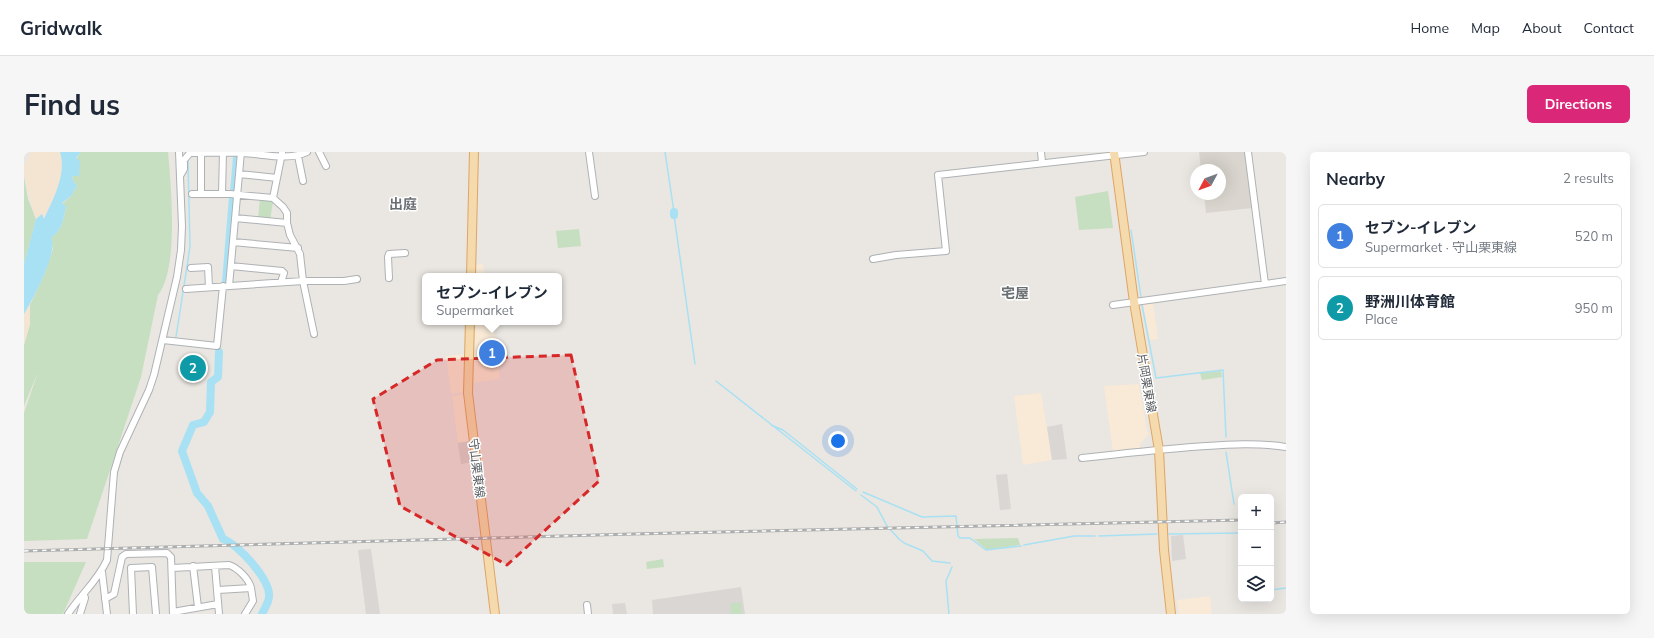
<!DOCTYPE html>
<meta charset="utf-8">
<style>
body{margin:0;font-family:Mulish,"Noto Sans JP",sans-serif;background:#f6f6f7;color:#1f2937}
.controls{position:absolute;right:12px;bottom:12px;display:grid;overflow:hidden;border-radius:6px;box-shadow:0 4px 16px #0002}
.controls button{width:36px;height:36px;display:grid;place-items:center;padding:0;border:0;border-bottom:1px solid #e0e1e3;background:#fff;color:#1f2937;font:20px sans-serif}
.compass{position:absolute;left:1166px;top:12px;width:36px;height:36px;border-radius:50%;background:#fff;box-shadow:0 4px 16px #0002;rotate:229deg}
.you{position:absolute;left:814px;top:289px;width:14px;height:14px;margin:-10px;border:3px solid #fff;border-radius:50%;background:#1a73e8;box-shadow:0 0 0 6px #1a73e833}
.badge{display:grid;place-items:center;width:26px;height:26px;border-radius:50%;background:#db2777;color:#fff;font-size:13px;font-weight:700}
.pin{position:absolute;translate:-50% -50%;border:2px solid #fff;box-shadow:0 1px 4px #0006}
.popup{position:absolute;left:398px;top:121px;width:140px;height:52px;box-sizing:border-box;display:grid;place-content:center;border-radius:6px;background:#fff;filter:drop-shadow(0 1px 3px #0005);font-size:13px;white-space:nowrap;color:#747a83}
.popup b{font-size:15px;color:#1f2937}
.popup::after{content:'';position:absolute;left:50%;top:100%;margin-left:-8px;border:8px solid transparent;border-top-color:#fff}
.list{margin:0;padding:0;list-style:none}
h2{display:flex;justify-content:space-between;align-items:center;height:52px;margin:0;padding:0 16px;font-size:17px}
h2 small{font-size:13px;font-weight:400;color:#747a83}
.list li{display:grid;grid-template-columns:26px 1fr auto;gap:12px;align-items:center;box-sizing:border-box;height:64px;margin:0 8px 8px;padding:0 8px;border:1px solid #e0e1e3;border-radius:6px}
.list b{display:block;font-size:15px;white-space:nowrap}
.list p{margin:0;font-size:13px;white-space:nowrap;color:#747a83}
.list em{font-size:13px;font-style:normal;color:#747a83}
.icon{flex:none;width:22px;height:22px;fill:none;stroke:currentColor;stroke-width:2;stroke-linecap:round;stroke-linejoin:round}
.map{position:relative;flex:none;width:1262px;height:462px;overflow:hidden;border-radius:6px}
header{display:flex;align-items:center;gap:24px;box-sizing:border-box;height:56px;padding:0 20px;background:#fff;border-bottom:1px solid #e0e1e3}
header strong{font-size:19px}
nav{display:flex;gap:22px;margin-inline-start:auto;font-size:14px}
.intro{display:flex;align-items:center;justify-content:space-between;box-sizing:border-box;height:96px;padding:0 24px}
h1{margin:0;font-size:28px}
.button{padding:10px 18px;border-radius:6px;background:#db2777;color:#fff;font-size:14px;font-weight:700}
main{display:flex;gap:24px;padding:0 24px}
aside{flex:1;background:#fff;border-radius:6px;box-shadow:0 4px 16px #0002}
.map>svg:first-child{display:block}
</style>
<header>
<strong>Gridwalk</strong>
<nav><a>Home</a><a>Map</a><a>About</a><a>Contact</a></nav>
</header>
<div class="intro"><h1>Find us</h1><a class="button">Directions</a></div>
<main>
<div class="map">
<svg width="1262" height="462" viewBox="0 0 1262 462">
<rect width="100%" height="100%" fill="#eae6e1"/>
<path fill="#f8ead7" d="M 459,112 L 461,124 L 451,124 L 451,113 Z
M 1129,150 L 1134,187 L 1126,188 L 1119,152 Z
M 450,170 L 469,170 L 476,227 L 448,231 Z
M 440,202 L 440,240 L 427,242 L 422,204 Z
M 1115,232 L 1124,283 L 1116,292 L 1116,296 L 1089,300 L 1080,234 Z
M 1017,241 L 1028,308 L 999,313 L 990,244 Z
M 440,242 L 446,289 L 434,291 L 428,244 Z
M 1186,444 L 1188,462 L 1155,462 L 1153,448 Z"/>
<path fill="#d9d6d3" d="M 1038,272 L 1043,307 L 1028,308 L 1023,275 Z
M 446,289 L 449,310 L 437,312 L 434,291 Z
M 983,322 L 987,357 L 976,358 L 972,323 Z
M 1159,383 L 1162,407 L 1148,409 L 1147,384 Z
M 347,397 L 356,462 L 342,462 L 334,398 Z
M 717,435 L 721,462 L 629,462 L 628,448 Z
M 601,451 L 603,462 L 589,462 L 588,452 Z"/>
<path fill="#dad6cf" d="M 1175,0 L 1221,0 L 1229,56 L 1182,61 L 1180,42 L 1196,42 L 1196,18 L 1177,18 Z"/>
<path fill="#c6dfc0" d="M 57,0 L 144,0 C 147,34 155,117 134,143 L 117,225 L 63,387 L 0,389 L 0,261 L 14,220 L 0,254 L 0,193 L 6,172 L 6,153 L 20,123 L 29,97 L 27,86 C 38,79 40,66 42,54 L 38,52 L 47,44 L 53,34 L 48,27 L 49,24 L 54,24 L 52,7 Z
M 0,25 L 4,47 L 12,67 L 0,112 Z
M 1084,39 L 1089,76 L 1055,78 L 1051,45 Z
M 236,46 L 248,47 L 249,50 L 246,68 L 234,67 Z
M 555,77 L 557,94 L 534,96 L 532,79 Z
M 1197,219 L 1198,225 L 1178,228 L 1176,221 Z
M 994,386 L 996,393 L 963,398 L 950,387 Z
M 639,407 L 640,415 L 623,417 L 622,410 Z
M 0,410 L 62,410 L 39,462 L 0,462 Z
M 717,450 L 718,462 L 707,462 L 706,452 Z"/>
<path fill="#f4e5d2" d="M 7,0 L 36,0 C 43,23 29,47 19,67 L 18,62 L 12,67 C 7,53 0,29 0,15 C 2,10 5,5 7,0 Z
M 6,153 L 6,172 L 0,193 L 0,162 Z"/>
<path fill="#a8e1f3" d="M 36,0 L 57,0 L 52,6 L 56,9 L 55,24 L 49,24 L 48,27 L 53,34 L 47,44 L 38,51 L 42,54 C 40,66 38,79 27,86 C 35,99 8,149 0,162 L 0,112 L 12,67 L 18,62 L 20,67 C 29,47 43,23 36,0 Z"/>
<g fill="none" stroke-linecap="round" stroke-linejoin="round">
<path stroke="#a8e1f3" stroke-width="1.5" d="M 641,0 L 650,60
M 650,63 L 671,212
M 1107,78 L 1117,145
M 1118,153 L 1132,226 L 1199,218 L 1202,285
M 152,185 L 166,95 L 164,9
M 692,229 L 832,339
M 747,273 L 759,278 L 833,337
M 1202,300 L 1210,352
M 839,340 L 898,365 L 932,364 L 934,384 L 936,386 L 946,386 L 962,398 L 997,394
M 837,343 L 853,355 L 863,374 L 875,387 L 880,391 L 899,399 L 908,409 L 926,411
M 1145,382 L 1217,381
M 1075,384 L 1133,382
M 1000,393 L 1050,384 L 1071,384
M 1247,438 L 1262,436
M 925,462 L 922,429 L 928,415"/>
<path stroke="#a8e1f3" stroke-width="8" d="M 210,40 L 213,5
M 650,60 L 650,63
M 202,130 L 209,45
M 195,200 L 194,225 L 187,230 L 186,260 L 180,270 L 169,273 L 158,299 L 173,341 L 184,354 L 199,387 C 213,391 247,428 245,445 C 245,450 240,457 238,462"/>
<defs>
<path id="minor" d="M 295,0 L 302,14
M 565,0 L 571,44
M 1017,0 L 1018,10
M 1224,0 L 1241,132
M 177,1 L 177,42
M 274,4 L 279,29
M 215,22 L 253,26
M 156,24 L 160,17 L 160,8 L 166,1 C 184,1 202,0 219,1 C 240,2 264,9 283,0
M 168,42 L 206,42 L 249,46 L 259,55 L 263,61 L 263,71 L 266,83 L 276,102 L 279,129 L 290,182
M 198,42 L 199,0
M 249,46 L 258,1
M 211,66 L 263,71
M 209,90 L 274,96
M 849,107 L 872,103 L 922,99 L 914,23 L 1120,0
M 207,114 L 258,119 L 260,121 L 257,130
M 167,116 L 184,115 L 185,135
M 365,126 L 364,105 L 365,102 L 381,101
M 205,134 L 217,0
M 162,137 L 279,129 L 320,129 L 333,127
M 1089,153 L 1262,129
M 139,188 L 193,194 L 199,134
M 1058,306 C 1094,302 1131,298 1167,295 C 1199,293 1230,290 1262,295
M 169,414 L 174,455
M 191,414 L 195,462
M 148,416 L 205,413 C 214,416 225,427 227,436 L 194,438
M 78,420 L 83,462
M 81,447 L 90,442 L 98,405 L 102,402 L 143,401 L 147,405 L 149,462
M 563,453 L 564,462
M 149,460 L 194,452
M 44,462 C 57,442 73,430 83,408 L 90,320 L 96,300 L 125,238 L 130,223 L 153,125 L 157,98 L 158,74 L 155,0
M 56,462 L 61,446 L 60,443
M 109,462 L 107,416 L 128,415 L 132,462
M 221,462 L 229,449 L 227,436"/>
<path id="major" d="M 1090,0 L 1110,150 L 1135,298 L 1140,398 L 1147,462
M 447,124 L 450,0
M 446,170 L 444,241 L 471,462"/>
</defs>
<use href="#minor" stroke="#aeb2b5" stroke-width="8"/>
<use href="#major" stroke="#dea566" stroke-width="10"/>
<use href="#minor" stroke="#fff" stroke-width="6"/>
<use href="#major" stroke="#f4daac" stroke-width="8"/>
<defs>
<path id="rail" d="M 1247,371 L 1262,370
M 0,399 L 609,382 L 1217,368"/>
</defs>
<use href="#rail" stroke="#adaeae" stroke-width="3"/>
<use href="#rail" stroke="#fff" stroke-width="1.5" stroke-dasharray="4.5" stroke-linecap="butt"/>
</g>
<path fill="#d62828" fill-opacity="0.2" stroke="#d62828" stroke-width="3" stroke-dasharray="8 5" stroke-linejoin="round" d="M 547,203 L 575,329 L 483,413 L 376,354 L 349,247 L 413,208 Z"/>
<g text-anchor="middle" dominant-baseline="central" stroke-width="3" stroke-linejoin="round" paint-order="stroke">
<g font-size="12" fill="#595d60" stroke="#fff">
<text transform="translate(1123 231) rotate(80)">片岡栗東線</text>
<text transform="translate(453 316) rotate(83)">守山栗東線</text>
</g>
<g font-size="14" font-weight="bold" fill="#6a6f72" stroke="#fff">
<text x="379" y="52">出庭</text>
<text x="991" y="141">宅屋</text>
</g>
</g>
</svg>
<div class="controls">
<button>+</button>
<button>−</button>
<button><svg class="icon" aria-label="layers" viewBox="0 0 24 24"><path d="M12 4l9 5-9 5-9-5zM3 14l9 5 9-5"/></svg></button>
</div>
<svg class="compass" viewBox="-18 -18 36 36"><path d="M0-13l5 13h-10z" fill="#e53935"/><path d="M0 13l5-13h-10z" fill="#747a83"/></svg>
<div class="you"></div>
<div class="pin badge" style="left:468px;top:201px;background:#3f7fe0">1</div>
<div class="popup"><b>セブン-イレブン</b>Supermarket</div>
<div class="pin badge" style="left:169px;top:216px;background:#0f9aa8">2</div>
</div>
<aside>
<h2>Nearby<small>2 results</small></h2>
<ul class="list">
<li><span class="badge" style="background:#3f7fe0">1</span><div><b>セブン-イレブン</b><p>Supermarket · 守山栗東線</p></div><em>520 m</em></li>
<li><span class="badge" style="background:#0f9aa8">2</span><div><b>野洲川体育館</b><p>Place</p></div><em>950 m</em></li>
</ul>
</aside>
</main>
